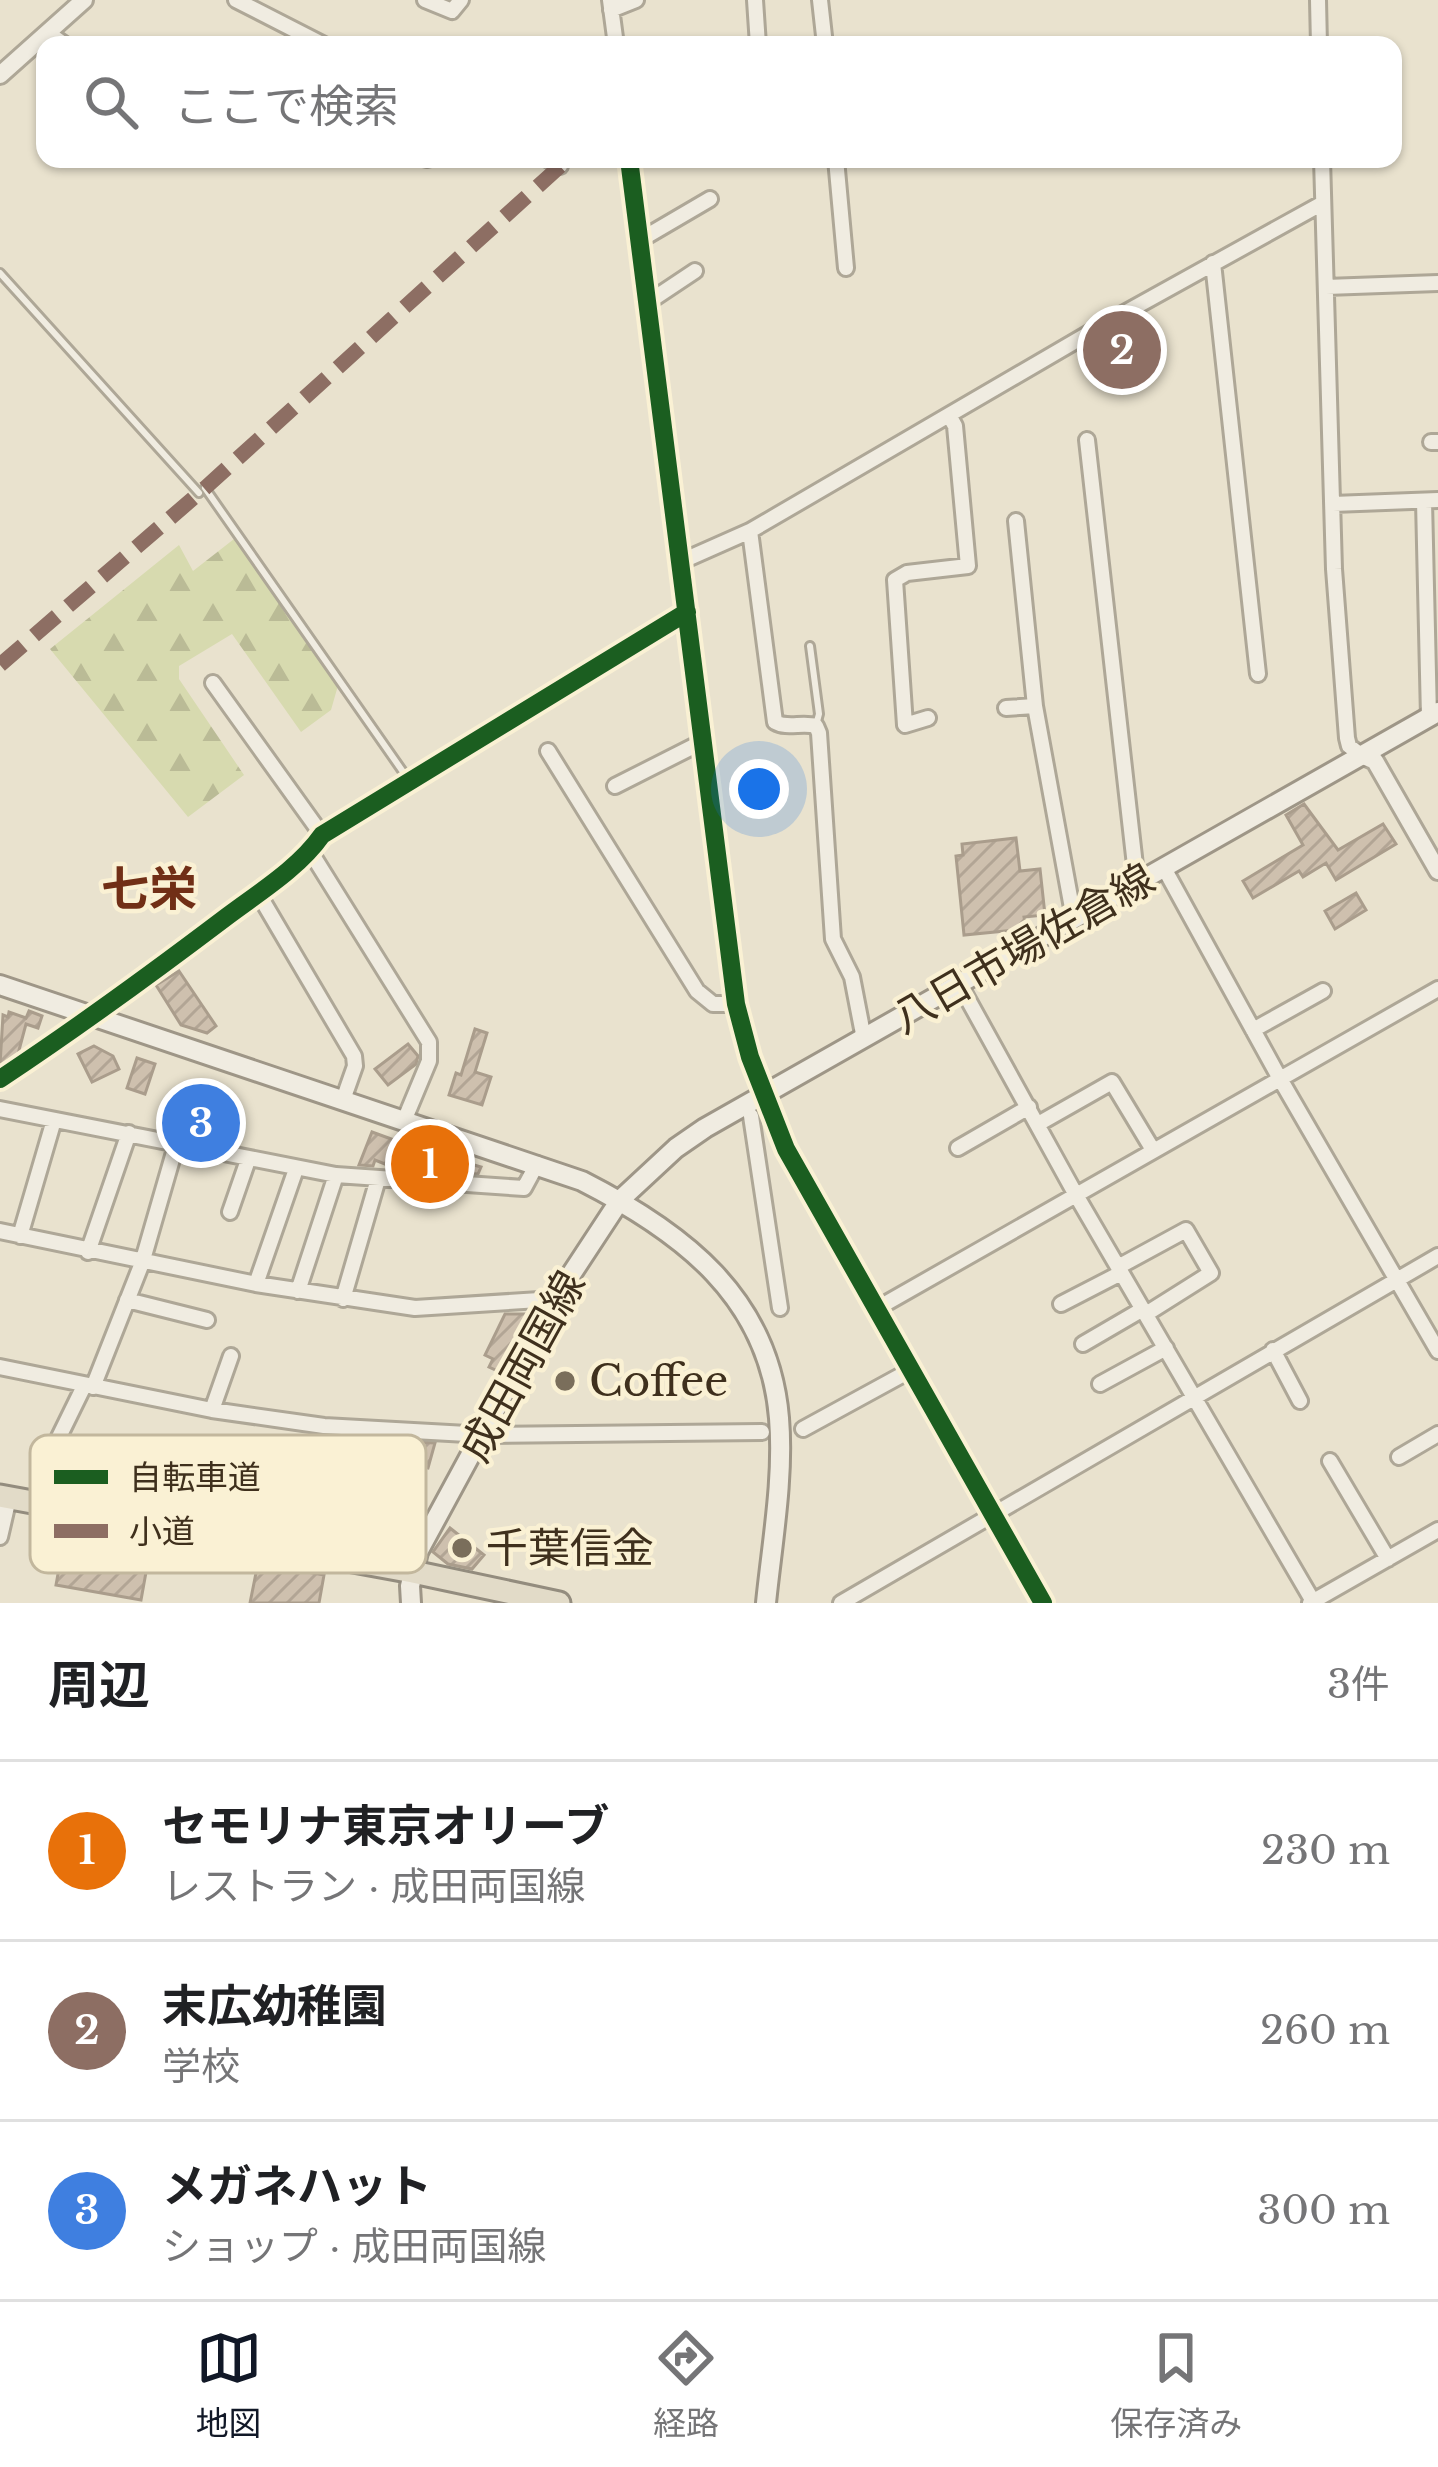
<!DOCTYPE html>
<html lang="ja">
<meta charset="utf-8">
<style>
body{margin:0;font-family:"Libre Baskerville","Noto Sans JP",serif;background:#f6f6f6;color:#202124}
.you{position:absolute;left:759px;top:789px;width:42px;height:42px;margin:-30px;border:9px solid #fff;border-radius:50%;background:#1a73e8;box-shadow:0 0 0 18px #1a73e833}
.badge{display:grid;place-items:center;width:78px;height:78px;border-radius:50%;background:#111827;color:#fff;font-size:39px;font-weight:700}
.pin{position:absolute;translate:-50% -50%;border:6px solid #fff;box-shadow:0 3px 12px #0006}
.list{margin:0;padding:0;list-style:none}
h2{display:flex;justify-content:space-between;align-items:center;height:156px;margin:0;padding:0 48px;font-size:51px}
h2 small{font-size:39px;font-weight:400;color:#757577}
.list li{display:grid;grid-template-columns:78px 1fr auto;gap:36px;align-items:center;box-sizing:border-box;height:180px;padding:0 48px;border-top:3px solid #e0e0e0}
.list b{display:block;font-size:45px;white-space:nowrap}
.list p{margin:0;font-size:39px;white-space:nowrap;color:#757577}
.list em{font-size:39px;font-style:normal;color:#757577}
.icon{flex:none;width:66px;height:66px;fill:none;stroke:currentColor;stroke-width:2;stroke-linecap:round;stroke-linejoin:round}
.map{position:relative;flex:none;width:1438px;height:1603px;overflow:hidden}
.search{position:absolute;background:#fff;box-shadow:0 3px 9px #0004;left:36px;right:36px;top:36px;height:132px;display:flex;align-items:center;gap:30px;box-sizing:border-box;padding:0 42px;border-radius:24px;color:#757577;font-size:45px}
.sheet{height:696px;background:#fff}
nav{display:flex;justify-content:space-around;align-items:center;box-sizing:border-box;height:168px;border-top:3px solid #e0e0e0;background:#fff;font-size:33px;color:#757577}
nav a{display:grid;justify-items:center;gap:6px}
nav .on{color:#111827}
.map>svg:first-child{display:block}
</style>
<div class="map">
<svg width="1438" height="1603" viewBox="0 0 1438 1603">
<defs>
<pattern id="forest-firs" width="22" height="20" patternUnits="userSpaceOnUse" patternTransform="scale(3)"><rect width="22" height="20" fill="#d7daaf"/><path d="M5 1l3.5 6h-7zM16 11l3.5 6h-7z" fill="#babb96"/></pattern>
<pattern id="building-hatch" width="6" height="6" patternUnits="userSpaceOnUse" patternTransform="scale(3)"><rect width="6" height="6" fill="#cec0ae"/><path d="M-1 1l2-2M0 6l6-6M5 7l2-2" fill="none" stroke="#b2a595"/></pattern>
</defs>
<rect width="100%" height="100%" fill="#e9e2ce"/>
<path fill="url(#forest-firs)" d="M 234,539 L 339,682 L 331,710 L 301,732 L 232,634 L 179,666 L 179,679 L 244,775 L 188,817 L 50,649 L 179,545 L 193,571 Z"/>
<path fill="url(#building-hatch)" stroke="#aa9d8c" stroke-width="3" d="M 1304,804 L 1338,850 L 1383,824 L 1396,844 L 1336,880 L 1326,863 L 1303,877 L 1299,871 L 1253,898 L 1243,881 L 1303,845 L 1286,815 Z
M 1016,838 L 1020,871 L 1040,869 L 1045,915 L 1024,917 L 1026,929 L 964,935 L 956,856 L 963,855 L 962,844 Z
M 1356,893 L 1366,910 L 1335,929 L 1325,911 Z
M 179,971 L 216,1026 L 207,1033 L 181,1025 L 156,985 Z
M 29,1011 L 42,1016 L 38,1028 L 26,1024 L 18,1054 L 0,1065 L 3,1015 L 8,1017 L 9,1012 L 26,1018 Z
M 475,1029 L 487,1033 L 475,1072 L 491,1077 L 482,1105 L 449,1095 L 456,1073 L 461,1075 Z
M 408,1044 L 418,1056 L 416,1064 L 388,1085 L 375,1069 Z
M 94,1046 L 113,1056 L 119,1069 L 92,1082 L 78,1054 Z
M 137,1058 L 155,1064 L 145,1094 L 127,1088 Z
M 187,1110 L 223,1120 L 217,1140 L 181,1131 Z
M 372,1132 L 416,1148 L 481,1167 L 478,1174 L 430,1170 L 394,1157 L 390,1166 L 375,1160 L 373,1166 L 359,1165 Z
M 505,1314 L 530,1314 L 500,1372 L 489,1367 L 493,1359 L 485,1355 Z
M 323,1437 L 334,1438 L 334,1475 L 356,1476 L 358,1439 L 435,1443 L 428,1468 L 392,1460 L 389,1502 L 354,1500 L 354,1523 L 309,1522 L 309,1507 L 317,1507 Z
M 67,1524 L 152,1539 L 141,1600 L 56,1585 Z
M 450,1528 L 484,1555 L 472,1569 L 448,1564 L 433,1552 Z
M 258,1563 L 324,1575 L 319,1603 L 250,1603 Z"/>
<g fill="none" stroke-linecap="round" stroke-linejoin="round">
<defs>
<path id="service" d="M 0,273 L 199,493
M 205,488 L 408,779
M 810,646 L 819,714 L 816,725"/>
<path id="minor" d="M 236,0 L 324,45
M 425,0 L 452,11 L 461,0
M 610,0 L 616,45
M 755,0 L 758,45
M 820,0 L 825,45
M 1318,0 L 1319,45
M 611,10 L 636,0
M 48,33 L 65,45
M 426,159 L 428,159
M 547,159 L 560,166
M 629,159 L 736,1004 L 750,1057 L 786,1149 L 1043,1603
M 836,159 L 846,268
M 1322,159 L 1334,569 L 1347,738 L 1349,746 L 1361,755
M 640,240 L 710,199
M 1213,263 L 1258,674
M 1326,287 L 1438,283
M 647,303 L 695,271
M 1087,440 L 1137,883
M 1431,442 L 1438,442
M 1424,501 L 1429,717
M 1333,504 L 1438,500
M 1016,521 L 1035,706 L 1074,919
M 750,531 L 775,722 C 787,729 802,722 816,726 L 819,733 L 833,939 L 852,977 L 864,1039
M 680,562 L 750,531 L 1110,321 L 1323,203
M 213,683 L 322,835
M 1006,708 L 1035,706
M 928,718 L 905,725 L 895,580 L 907,573 L 968,566 L 955,426 L 950,417
M 548,751 L 697,991 L 713,1004 L 736,1004
M 615,786 L 704,741
M 310,851 L 429,1042 L 429,1061 L 404,1121
M 1164,868 L 1279,1077 L 1438,1351
M 258,893 L 354,1056 L 355,1066 L 343,1100
M 960,985 L 1076,1195 L 1314,1603
M 1253,1030 L 1323,991
M 0,1079 C 77,1028 151,974 225,918 C 258,893 298,869 322,835 L 687,612
M 0,1109 L 336,1175 L 524,1188 L 537,1164
M 751,1116 L 780,1308
M 1038,1124 L 1112,1082 L 1153,1150
M 958,1148 L 1029,1107
M 230,1212 L 248,1160
M 0,1231 L 256,1284 L 415,1308 L 555,1299
M 20,1236 L 54,1120
M 88,1252 L 129,1133
M 1118,1267 L 1186,1230 L 1211,1273 L 1146,1314
M 256,1284 L 296,1169
M 298,1291 L 336,1175
M 343,1299 L 378,1179
M 127,1300 L 207,1320
M 1061,1304 L 1121,1273
M 876,1309 L 1438,989
M 1083,1344 L 1143,1309
M 1273,1350 L 1300,1401
M 0,1367 L 212,1410 L 324,1426 L 485,1435 L 762,1432
M 1100,1384 L 1166,1348
M 93,1387 L 142,1263 L 177,1142
M 212,1410 L 231,1356
M 803,1429 L 911,1370
M 1399,1457 L 1438,1434
M 1330,1461 L 1388,1559
M 36,1502 L 59,1437 L 84,1386
M 0,1537 L 9,1498
M 841,1603 L 1438,1256
M 1310,1603 L 1438,1530"/>
<path id="tertiary" d="M 0,75 L 84,0
M 1361,755 L 1375,761 L 1438,871"/>
<path id="secondary" d="M 0,985 L 582,1181 C 682,1232 769,1297 779,1418 C 784,1478 772,1543 766,1603
M 411,1603 L 410,1586 L 418,1552 L 555,1299 L 620,1200 L 676,1148 L 705,1128 L 1438,712"/>
<path id="trunk" d="M 0,1496 L 413,1572 L 559,1603"/>
</defs>
<use href="#service" stroke="#aea797" stroke-width="12"/>
<use href="#minor" stroke="#aea797" stroke-width="20"/>
<use href="#tertiary" stroke="#aea797" stroke-width="22"/>
<use href="#secondary" stroke="#9e9687" stroke-width="24"/>
<use href="#trunk" stroke="#938c7e" stroke-width="27"/>
<use href="#service" stroke="#f0ece1" stroke-width="6"/>
<use href="#minor" stroke="#f0ece1" stroke-width="14"/>
<use href="#tertiary" stroke="#f0ece1" stroke-width="16"/>
<use href="#secondary" stroke="#f0ece1" stroke-width="18"/>
<use href="#trunk" stroke="#e2dbc8" stroke-width="21"/>
<path stroke="#8d6e63" stroke-width="15" stroke-dasharray="30 15" stroke-linecap="butt" d="M 0,665 L 205,488 L 568,159"/>
<defs>
<path id="cycleway" d="M 629,159 L 736,1004 L 750,1057 L 786,1149 L 1043,1603
M 0,1079 C 77,1028 151,974 225,918 C 258,893 298,869 322,835 L 687,612"/>
</defs>
<use href="#cycleway" stroke="#faf1d4" stroke-width="26"/>
<use href="#cycleway" stroke="#1b5e20" stroke-width="18"/>
</g>
<g fill="#7a6e5b" stroke="#faf1d4" stroke-width="4.5">
<circle cx="565" cy="1381" r="12"/>
<circle cx="462" cy="1548" r="12"/>
</g>
<g text-anchor="middle" dominant-baseline="central" stroke-width="9" stroke-linejoin="round" paint-order="stroke">
<g font-size="42" fill="#3f301d" stroke="#faf1d4">
<text transform="translate(1023 948) rotate(-30)">八日市場佐倉線</text>
<text transform="translate(522 1366) rotate(-61)">成田両国線</text>
</g>
<g font-size="42" fill="#3f301d" stroke="#faf1d4" text-anchor="start">
<text x="589" y="1381">Coffee</text>
<text x="486" y="1548">千葉信金</text>
</g>
<g font-size="48" font-weight="bold" fill="#712f16" stroke="#faf1d4">
<text x="149" y="889">七栄</text>
</g>
</g>
<rect x="30" y="1435" width="396" height="138" rx="18" fill="#faf1d4" stroke="#c2b79d" stroke-width="3"/>
<rect x="54" y="1470" width="54" height="14" fill="#1b5e20"/>
<rect x="54" y="1524" width="54" height="14" fill="#8d6e63"/>
<g font-size="33" fill="#3f301d">
<text x="129" y="1489">自転車道</text>
<text x="129" y="1543">小道</text>
</g>
</svg>
<div class="you"></div>
<div class="pin badge" style="left:430px;top:1164px;background:#e8710a">1</div>
<div class="pin badge" style="left:1122px;top:350px;background:#8d6e63">2</div>
<div class="pin badge" style="left:201px;top:1123px;background:#3f7fe0">3</div>
<div class="search"><svg class="icon" aria-label="search" viewBox="0 0 24 24"><circle cx="10" cy="10" r="6"/><path d="M15 15l6 6"/></svg>ここで検索</div>
</div>
<section class="sheet">
<h2>周辺<small>3件</small></h2>
<ul class="list">
<li><span class="badge" style="background:#e8710a">1</span><div><b>セモリナ東京オリーブ</b><p>レストラン · 成田両国線</p></div><em>230 m</em></li>
<li><span class="badge" style="background:#8d6e63">2</span><div><b>末広幼稚園</b><p>学校</p></div><em>260 m</em></li>
<li><span class="badge" style="background:#3f7fe0">3</span><div><b>メガネハット</b><p>ショップ · 成田両国線</p></div><em>300 m</em></li>
</ul>
</section>
<nav>
<a class="on"><svg class="icon" aria-label="map" viewBox="0 0 24 24"><path d="M3 6l6-2 6 2 6-2v14l-6 2-6-2-6 2zM9 4v14M15 6v14"/></svg>地図</a>
<a><svg class="icon" aria-label="directions" viewBox="0 0 24 24"><path d="M12 3l9 9-9 9-9-9zM9 14v-3h6M13 9l2 2-2 2"/></svg>経路</a>
<a><svg class="icon" aria-label="saved" viewBox="0 0 24 24"><path d="M7 4h10v16l-5-4-5 4z"/></svg>保存済み</a>
</nav>
